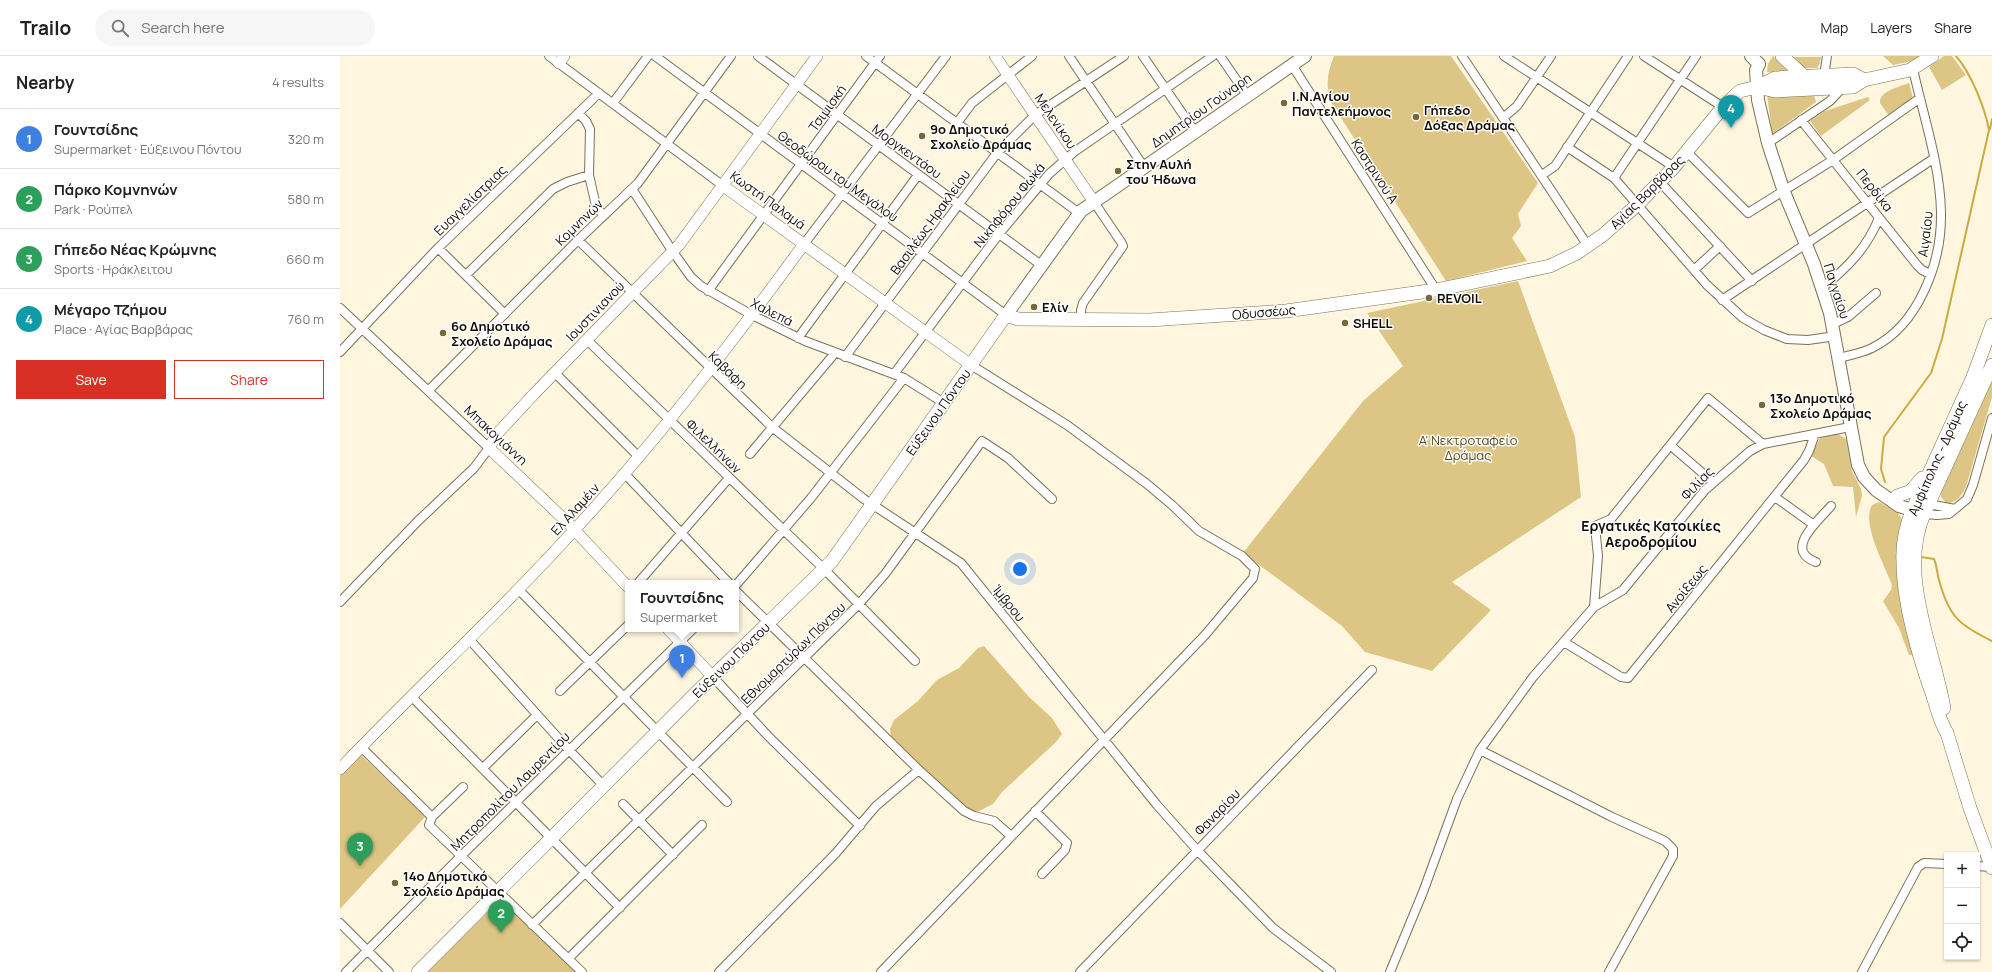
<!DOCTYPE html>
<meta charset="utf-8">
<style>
body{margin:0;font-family:Manrope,sans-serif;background:#f6f6f6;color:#222}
.controls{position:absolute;right:12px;bottom:12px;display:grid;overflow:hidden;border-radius:0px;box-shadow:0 1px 3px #0004}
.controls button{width:36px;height:36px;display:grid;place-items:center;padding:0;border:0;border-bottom:1px solid #e0e0e0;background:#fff;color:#222;font:20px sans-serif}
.you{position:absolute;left:680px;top:513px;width:14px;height:14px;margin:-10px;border:3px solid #fff;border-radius:50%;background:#1a73e8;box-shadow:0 0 0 6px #1a73e833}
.badge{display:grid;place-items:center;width:26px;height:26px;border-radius:50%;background:#d93025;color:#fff;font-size:13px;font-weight:700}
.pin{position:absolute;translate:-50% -33px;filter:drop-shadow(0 1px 2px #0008)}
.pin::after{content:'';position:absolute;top:21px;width:14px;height:12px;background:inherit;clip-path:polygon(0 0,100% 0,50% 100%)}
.popup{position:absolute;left:285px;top:524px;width:114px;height:52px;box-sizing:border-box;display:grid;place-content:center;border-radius:0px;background:#fff;filter:drop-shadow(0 1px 3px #0005);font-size:13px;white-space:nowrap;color:#767676}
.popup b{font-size:15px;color:#222}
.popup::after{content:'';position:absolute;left:50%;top:100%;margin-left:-8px;border:8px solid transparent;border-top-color:#fff}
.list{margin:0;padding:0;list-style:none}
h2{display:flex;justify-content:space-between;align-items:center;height:52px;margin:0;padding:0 16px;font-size:17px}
h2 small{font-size:13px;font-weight:400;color:#767676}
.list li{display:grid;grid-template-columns:26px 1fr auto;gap:12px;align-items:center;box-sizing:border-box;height:60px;padding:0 16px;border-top:1px solid #e0e0e0}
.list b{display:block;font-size:15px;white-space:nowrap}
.list p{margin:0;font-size:13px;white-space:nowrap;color:#767676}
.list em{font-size:13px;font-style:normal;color:#767676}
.actions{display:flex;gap:8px;padding:12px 16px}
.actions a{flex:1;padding:9px 0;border:1px solid #d93025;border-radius:0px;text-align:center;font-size:14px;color:#d93025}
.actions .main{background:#d93025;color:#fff}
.icon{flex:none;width:22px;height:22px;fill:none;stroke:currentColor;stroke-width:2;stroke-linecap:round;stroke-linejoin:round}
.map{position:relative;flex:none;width:1652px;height:916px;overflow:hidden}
header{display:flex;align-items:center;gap:24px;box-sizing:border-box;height:56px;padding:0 20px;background:#fff;border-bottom:1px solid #e0e0e0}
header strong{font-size:19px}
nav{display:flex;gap:22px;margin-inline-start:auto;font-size:14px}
.search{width:280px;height:36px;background:#f6f6f6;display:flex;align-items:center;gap:10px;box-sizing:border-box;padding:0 14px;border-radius:22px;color:#767676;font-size:15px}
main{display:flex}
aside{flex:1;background:#fff}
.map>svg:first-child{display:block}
</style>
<header>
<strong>Trailo</strong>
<div class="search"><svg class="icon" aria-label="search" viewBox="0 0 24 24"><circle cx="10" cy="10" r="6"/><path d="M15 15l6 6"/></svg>Search here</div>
<nav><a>Map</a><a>Layers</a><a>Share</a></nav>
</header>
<main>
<aside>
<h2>Nearby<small>4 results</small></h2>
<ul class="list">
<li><span class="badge" style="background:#3f7fe0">1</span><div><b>Γουντσίδης</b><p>Supermarket · Εύξεινου Πόντου</p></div><em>320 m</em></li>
<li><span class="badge" style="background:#2e9e5b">2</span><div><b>Πάρκο Κομνηνών</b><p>Park · Ρούπελ</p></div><em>580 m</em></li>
<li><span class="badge" style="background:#2e9e5b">3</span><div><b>Γήπεδο Νέας Κρώμνης</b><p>Sports · Ηράκλειτου</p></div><em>660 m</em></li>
<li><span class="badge" style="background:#0f9aa8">4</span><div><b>Μέγαρο Τζήμου</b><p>Place · Αγίας Βαρβάρας</p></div><em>760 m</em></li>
</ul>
<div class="actions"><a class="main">Save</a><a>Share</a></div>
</aside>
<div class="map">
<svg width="1652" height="916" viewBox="0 0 1652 916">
<rect width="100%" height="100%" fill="#fef6df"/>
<path fill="#ddc685" d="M 994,0 L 1111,0 L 1198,127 L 1178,158 L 1181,170 L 1172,182 L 1187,205 L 1106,225 L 992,48 C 985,31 987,17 994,0 Z
M 1433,0 L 1450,16 L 1427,16 L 1428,8 Z
M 1543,0 L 1584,0 L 1577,4 L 1553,9 Z
M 1604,0 L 1612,0 L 1626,19 L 1602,34 L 1589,11 Z
M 1452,1 L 1481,1 L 1480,7 L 1477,12 L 1464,12 Z
M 1569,27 L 1573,42 L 1549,60 L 1540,47 C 1539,35 1559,31 1569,27 Z
M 1427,37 L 1474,39 L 1476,46 L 1432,78 Z
M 1528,41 L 1530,44 L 1481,80 L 1470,65 L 1485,55 Z
M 1178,225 L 1235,381 L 1241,441 L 1112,526 L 1151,554 L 1092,615 L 1025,596 L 1002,570 L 903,497 L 1023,345 L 1063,310 L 1027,257 Z
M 1652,324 L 1652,341 L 1626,431 C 1622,439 1616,448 1606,447 L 1601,441 L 1601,434 Z
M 1498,378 L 1506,383 L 1512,415 L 1521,433 L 1522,440 L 1516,461 L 1513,431 L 1493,430 L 1484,408 L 1471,400 L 1480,382 Z
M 1539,446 L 1558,457 L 1562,463 L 1573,599 L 1569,599 L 1559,572 L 1543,545 L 1551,534 L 1552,529 C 1545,510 1521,468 1532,449 Z
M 644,590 L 689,641 L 712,662 L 722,678 L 716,686 L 662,736 L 653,748 L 637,756 L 627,754 L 557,689 L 551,681 L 550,673 L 554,664 L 578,645 L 597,624 L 619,612 L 638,592 Z
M 20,698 L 85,761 L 0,853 L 0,718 Z
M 161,841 L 237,916 L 87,916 Z"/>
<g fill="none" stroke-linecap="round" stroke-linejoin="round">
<path stroke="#ccaa42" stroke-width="2" d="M 1650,73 L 1652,63
M 1545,426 L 1541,413 L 1544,381 L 1591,317 L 1602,283 L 1649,74 C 1645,52 1631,17 1616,0
M 1581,501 L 1594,503 C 1597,510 1597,517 1599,524 C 1609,561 1619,569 1652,585"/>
<defs>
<path id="minor" d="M 209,0 L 382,129
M 315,0 L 666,259
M 418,0 L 701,209
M 526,0 L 739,157
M 729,0 L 804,111
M 803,0 L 855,76
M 880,0 L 907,39
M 1122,0 L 1248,190
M 1164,0 L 1334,111
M 1304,0 L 1383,51
M 952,9 L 1096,234
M 1484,20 L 1487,0
M 273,47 L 308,0
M 238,57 L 246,65 L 250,73 L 249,119 L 256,150 L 263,159
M 1163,62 L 1177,50 L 1211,0
M 1461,64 L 1577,209 L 1582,214 L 1590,218
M 617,67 L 632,47 L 692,0
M 1428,87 L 1490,45 L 1502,32
M 1227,91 L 1274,122 L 1367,229 L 1403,262 L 1424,274 L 1447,283 L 1468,284 L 1496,280
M 1347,96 L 1408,157 L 1493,104 L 1580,42
M 1202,119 L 1215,110 L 1288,0
M 1274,122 L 1356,0
M 1320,126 L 1412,225
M 292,133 L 333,196 L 351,221 L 361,230 L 412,259 L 465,285 L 564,322 L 604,347
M 238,184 L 432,371 L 524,443 L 621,507 L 817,749 L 857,794 L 933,872 L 991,916
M 464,188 L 606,0
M 98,192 L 165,258
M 1354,214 L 1380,190
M 126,219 L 213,133 L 227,126 L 249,119
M 1482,232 C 1507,212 1527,192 1539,162
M 368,235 L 540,0
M 1382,244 L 1593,103
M 0,252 L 149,392 L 134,412 L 78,465 L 0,546
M 741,264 L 741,254 L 743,247 L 783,190 L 781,186 L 754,146
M 1493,268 L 1508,261 L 1536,237
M 458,282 L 578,119
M 247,284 L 484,513 L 575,605
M 0,296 L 98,192 L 259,37
M 505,301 L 657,97 L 695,59 L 784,0
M 1500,302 C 1510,299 1522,297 1532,292 C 1579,269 1602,206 1601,156 C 1600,108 1583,59 1573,13
M 215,317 L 299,401
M 554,318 L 659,178 L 709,118 L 734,96 L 873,0
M 88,335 L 238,184 L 298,127 L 391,0
M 1330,389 L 1373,426
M 410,398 L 495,297
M 285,418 L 389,527
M 1435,441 L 1474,469
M 1588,448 L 1615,453
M 1584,458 L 1597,459 L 1609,458 L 1627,443 L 1633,429 L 1652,362
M 1476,506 C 1443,494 1478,465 1491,450
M 298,527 L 389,422
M 396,529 L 471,442 L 564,322
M 178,533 L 387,746
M 396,535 L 580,715
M 1254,551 L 1283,534 L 1365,434 L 1410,395 L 1423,388 L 1510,371
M 129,583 L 229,694 L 264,730
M 1224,586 L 1281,621 L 1288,622 L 1464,404 L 1469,395 L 1475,378
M 373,621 L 429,681 L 520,770
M 220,635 L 288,569
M 71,640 L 280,852
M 21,691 L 92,761
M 1140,694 L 1272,761 L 1325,785 L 1333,793 L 1333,800 L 1269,916
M 143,712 L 197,659
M 123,731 L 92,761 L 89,769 L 242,916
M 283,748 L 333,799
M 695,755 L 727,787 L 725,794 L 702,818
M 1637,810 L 1651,811
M 0,867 L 49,916
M 192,869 L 519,548 L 545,518 L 642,385 L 668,402 L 712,443
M 228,903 L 362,769
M 6,916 L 121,800 L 353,573
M 379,916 L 496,797 L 536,750 L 575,717 L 580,715 L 624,755 L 634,760 L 654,765 L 671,780
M 541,916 L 865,579 L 913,522 L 915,513 L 902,500 L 859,475 L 832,449 L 807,428 L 727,369 L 631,309
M 740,916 L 1032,614
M 1050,916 L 1083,836 L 1117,743 L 1140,694 L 1193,621 L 1254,551 L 1258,500 L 1255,470 L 1271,463 L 1368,342 L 1423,388
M 1522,916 L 1578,811 L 1584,807 L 1607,808"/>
<path id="tertiary" d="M 655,0 L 754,146
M 219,7 L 224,0
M 382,129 L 631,309
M 288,531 L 228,467 L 149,392 L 157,378 L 194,338 L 339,189 L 477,0
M 328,573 L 373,621
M 0,713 C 74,635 153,563 225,484 C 312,391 389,291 464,188"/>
<path id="secondary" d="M 1411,0 L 1419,8 L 1416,14 L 1418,44 L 1428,87 L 1444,136 L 1474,208 L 1490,257 L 1518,409 L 1524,421 L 1536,434 L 1559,450 L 1582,457
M 666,259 L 741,155 L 965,0"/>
<path id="primary" d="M 1442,0 L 1465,21
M 1417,31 L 1435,35 L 1513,31 L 1524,24 L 1570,14 L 1592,0
M 1652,269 L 1633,321 L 1572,455 C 1566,470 1562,489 1563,506 C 1563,546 1579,602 1593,640 C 1597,653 1600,666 1607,677 L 1630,752 L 1652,812
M 1557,440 L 1571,435 L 1582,422
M 1604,652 C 1593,590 1558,518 1584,458 L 1652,309
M 78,916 L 357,636 L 492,505 L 666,259 L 678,263 L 809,264 L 946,255 L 1096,234 L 1210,210 L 1237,197 L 1263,179 L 1297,149 L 1334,111 L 1383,51 L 1400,35 L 1417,31 L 1435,22 L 1513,18 L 1524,24"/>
</defs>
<use href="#minor" stroke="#7b7158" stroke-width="10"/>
<use href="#tertiary" stroke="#7b7158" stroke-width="12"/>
<use href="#secondary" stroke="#7b7158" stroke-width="14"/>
<use href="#primary" stroke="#7b7158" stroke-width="14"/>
<use href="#minor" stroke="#fff" stroke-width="8"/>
<use href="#tertiary" stroke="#fff" stroke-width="11"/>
<use href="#secondary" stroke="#fff" stroke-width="12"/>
<use href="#primary" stroke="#fff" stroke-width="13"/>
</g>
<g fill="#796735" stroke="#fff" stroke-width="1.5">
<circle cx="944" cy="47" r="4"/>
<circle cx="1076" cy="61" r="4"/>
<circle cx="582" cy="80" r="4"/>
<circle cx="778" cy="115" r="4"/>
<circle cx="1089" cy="242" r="4"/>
<circle cx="694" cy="251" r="4"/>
<circle cx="1005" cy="267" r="4"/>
<circle cx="103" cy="277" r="4"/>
<circle cx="1422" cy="349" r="4"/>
<circle cx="55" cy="827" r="4"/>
</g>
<g text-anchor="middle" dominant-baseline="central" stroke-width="3" stroke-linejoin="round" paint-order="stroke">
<g font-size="13" font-weight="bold" fill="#110d05" stroke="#fff" text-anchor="start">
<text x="952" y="40">Ι.Ν.Αγίου<tspan x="952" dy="15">Παντελεήμονος</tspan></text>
<text x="1084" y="54">Γήπεδο<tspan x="1084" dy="15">Δόξας Δράμας</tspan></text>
<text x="590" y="73">9ο Δημοτικό<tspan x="590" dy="15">Σχολείο Δράμας</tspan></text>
<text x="786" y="108">Στην Αυλή<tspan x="786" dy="15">του Ήδωνα</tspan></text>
<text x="1097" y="242">REVOIL</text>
<text x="702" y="251">Ελίν</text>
<text x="1013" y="267">SHELL</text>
<text x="111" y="270">6o Δημοτικό<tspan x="111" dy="15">Σχολείο Δράμας</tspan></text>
<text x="1430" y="342">13ο Δημοτικό<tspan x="1430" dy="15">Σχολείο Δράμας</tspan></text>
<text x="63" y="820">14ο Δημοτικό<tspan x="63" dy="15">Σχολείο Δράμας</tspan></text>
</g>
<g font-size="13" fill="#110d05" stroke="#fff">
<text transform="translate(487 52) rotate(-54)">Τσιμισκή</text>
<text transform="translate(861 54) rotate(-35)">Δημητρίου Γούναρη</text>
<text transform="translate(716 65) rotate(56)">Μελενίκου</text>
<text transform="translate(567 95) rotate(36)">Μοργκεντάου</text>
<text transform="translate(1035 115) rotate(57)">Καστρινού Α</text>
<text transform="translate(498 120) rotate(36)">Θεοδώρου του Μεγάλου</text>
<text transform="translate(1535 134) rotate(52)">Περδίκα</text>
<text transform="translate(1307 136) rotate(-45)">Αγίας Βαρβάρας</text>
<text transform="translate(130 144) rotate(-44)">Ευαγγελίστριας</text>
<text transform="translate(428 144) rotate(36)">Κωστή Παλαμά</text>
<text transform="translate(669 149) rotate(-51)">Νικηφόρου Φωκά</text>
<text transform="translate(239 166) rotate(-44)">Κομνηνών</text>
<text transform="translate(590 166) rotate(-54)">Βασιλέως Ηρακλείου</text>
<text transform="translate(1585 178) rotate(-83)">Αιγαίου</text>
<text transform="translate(1497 235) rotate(72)">Παγγαίου</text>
<text transform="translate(255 255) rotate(-46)">Ιουστινιανού</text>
<text transform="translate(432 256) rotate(27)">Χαλεπά</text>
<text transform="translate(924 256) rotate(-5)">Οδυσσέως</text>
<text transform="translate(388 314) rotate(44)">Καβάφη</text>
<text transform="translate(598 356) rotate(-55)">Εύξεινου Πόντου</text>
<text transform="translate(156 379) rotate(43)">Μπακογιάννη</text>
<text transform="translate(374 390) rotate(44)">Φιλελλήνων</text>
<text transform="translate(1597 402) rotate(-66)">Αμφίπολης - Δράμας</text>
<text transform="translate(1357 427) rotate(-46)">Φιλίας</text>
<text transform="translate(235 453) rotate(-48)">Ελ Αλαμέιν</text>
<text transform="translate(1346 532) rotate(-51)">Ανοίξεως</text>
<text transform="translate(669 547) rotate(51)">Ίμβρου</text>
<text transform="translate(453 597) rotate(-44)">Εθνομαρτύρων Πόντου</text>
<text transform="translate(391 604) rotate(-44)">Εύξεινου Πόντου</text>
<text transform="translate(170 735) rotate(-45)">Μητροπολίτου Λαυρεντίου</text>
<text transform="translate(877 756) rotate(-46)">Φαναρίου</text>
</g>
<g font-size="13" fill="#57491f" stroke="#fff">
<text x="1128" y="384">Α' Νεκτροταφείο<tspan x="1128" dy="15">Δράμας</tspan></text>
</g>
<g font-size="14" font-weight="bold" fill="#110d05" stroke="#fff">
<text x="1311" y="469">Εργατικές Κατοικίες<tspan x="1311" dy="16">Αεροδρομίου</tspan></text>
</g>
</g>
</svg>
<div class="controls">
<button>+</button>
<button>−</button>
<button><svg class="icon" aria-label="locate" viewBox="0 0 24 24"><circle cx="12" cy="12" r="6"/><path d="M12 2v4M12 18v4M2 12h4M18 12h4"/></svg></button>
</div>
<div class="you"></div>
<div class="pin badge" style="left:342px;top:622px;background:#3f7fe0">1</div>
<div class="popup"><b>Γουντσίδης</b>Supermarket</div>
<div class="pin badge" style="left:161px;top:877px;background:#2e9e5b">2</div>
<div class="pin badge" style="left:20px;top:810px;background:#2e9e5b">3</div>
<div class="pin badge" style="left:1391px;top:72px;background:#0f9aa8">4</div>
</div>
</main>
